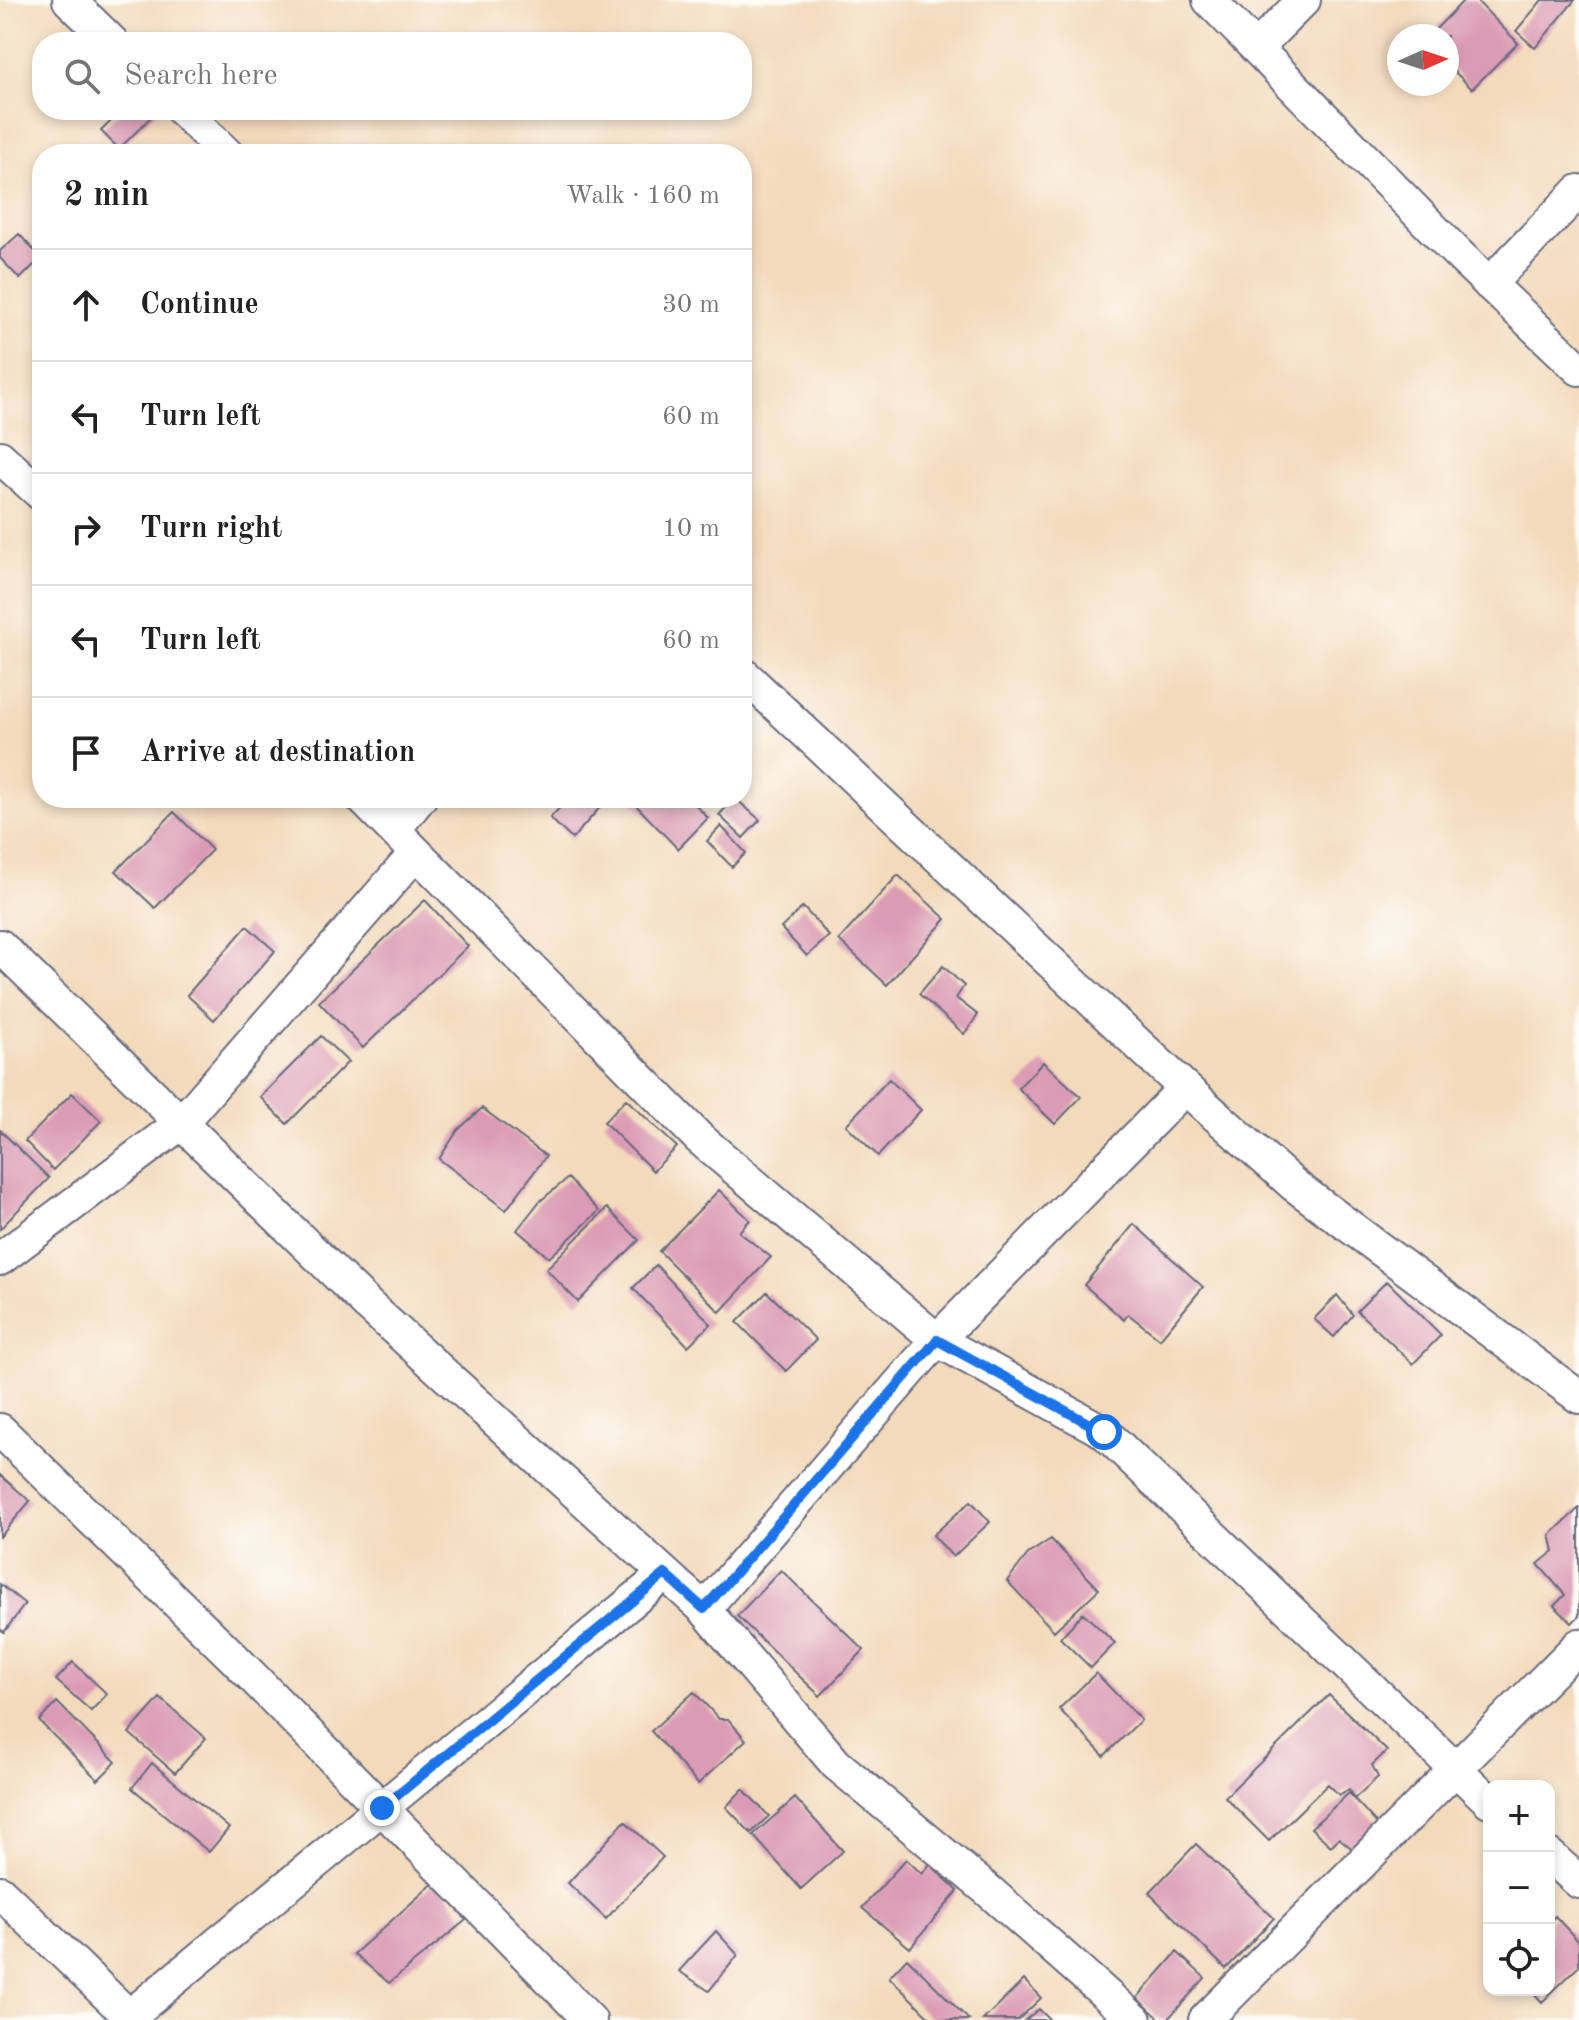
<!DOCTYPE html>
<meta charset="utf-8">
<style>
body{margin:0;font-family:"Old Standard TT",serif;background:#f6f6f6;color:#222}
.controls{position:absolute;right:24px;bottom:24px;display:grid;overflow:hidden;border-radius:16px;box-shadow:0 4px 12px #0003}
.controls button{width:72px;height:72px;display:grid;place-items:center;padding:0;border:0;border-bottom:2px solid #e0e0e0;background:#fff;color:#222;font:40px sans-serif}
.compass{position:absolute;left:1387px;top:24px;width:72px;height:72px;border-radius:50%;background:#fff;box-shadow:0 4px 12px #0003;rotate:87deg}
.stop{position:absolute;width:24px;height:24px;margin:-18px;border:6px solid #1a73e8;border-radius:50%;background:#fff}
.stop.end{background:#1a73e8;border-color:#fff;box-shadow:0 2px 8px #0008}
.list{margin:0;padding:0;list-style:none}
h2{display:flex;justify-content:space-between;align-items:center;height:104px;margin:0;padding:0 32px;font-size:34px}
h2 small{font-size:26px;font-weight:400;color:#767676}
.list li{display:grid;grid-template-columns:52px 1fr auto;gap:24px;align-items:center;box-sizing:border-box;height:112px;padding:0 32px;border-top:2px solid #e0e0e0}
.list b{display:block;font-size:30px;white-space:nowrap}
.list em{font-size:26px;font-style:normal;color:#767676}
.icon{flex:none;width:44px;height:44px;fill:none;stroke:currentColor;stroke-width:2;stroke-linecap:round;stroke-linejoin:round}
.map{position:relative;flex:none;width:1579px;height:2020px;overflow:hidden}
.search{position:absolute;background:#fff;box-shadow:0 4px 12px #0003;left:32px;top:32px;width:720px;height:88px;display:flex;align-items:center;gap:20px;box-sizing:border-box;padding:0 28px;border-radius:32px;color:#767676;font-size:30px}
.panel{position:absolute;background:#fff;box-shadow:0 4px 12px #0003;left:32px;top:144px;width:720px;height:664px;border-radius:32px}
.map>svg:first-child{display:block}
</style>
<div class="map">
<svg width="1579" height="2020" viewBox="0 0 1579 2020">
<rect width="100%" height="100%" fill="#fdfcf7"/>
<filter id="ink" filterUnits="userSpaceOnUse"><feTurbulence type="fractalNoise" baseFrequency=".0125" numOctaves="2"/><feDisplacementMap in="SourceGraphic" scale="16" xChannelSelector="R" yChannelSelector="G"/><feConvolveMatrix kernelMatrix="1 2 1 2 8 2 1 2 1" color-interpolation-filters="sRGB"/></filter>
<filter id="wash" filterUnits="userSpaceOnUse"><feTurbulence type="fractalNoise" baseFrequency=".006" numOctaves="4" result="noise"/><feDisplacementMap in="SourceGraphic" scale="32" xChannelSelector="R" yChannelSelector="G"/><feGaussianBlur stdDeviation="1.8" result="paint"/><feColorMatrix in="noise" values="0 0 0 0 0 0 0 0 0 0 0 0 0 0 0 0 0 1.4 0 .05"/><feComposite in="paint" operator="in"/></filter>
<g filter="url(#wash)">
<rect width="100%" height="100%" fill="#f3dabb"/>
<g id="blocks">
<path fill="#db9bb4" d="M 1464,0 L 1476,0 L 1518,43 L 1472,89 L 1447,64 L 1447,36 L 1429,36 Z
M 1542,0 L 1575,0 L 1535,48 L 1516,31 Z
M 122,110 L 157,111 L 119,149 L 101,131 Z
M 19,234 L 41,258 L 20,279 L 0,258 L 0,251 Z
M 569,798 L 596,798 L 603,804 L 572,839 L 550,818 Z
M 629,798 L 689,798 L 708,818 L 678,849 Z
M 735,798 L 760,820 L 743,838 L 719,815 Z
M 174,812 L 212,850 L 155,908 L 116,871 Z
M 721,826 L 746,853 L 732,867 L 707,841 Z
M 898,875 L 946,919 L 887,985 L 839,940 Z
M 425,900 L 468,946 L 363,1048 L 319,1002 Z
M 803,907 L 829,936 L 807,956 L 781,928 Z
M 247,926 L 275,951 L 214,1020 L 187,995 Z
M 943,966 L 964,986 L 956,998 L 978,1015 L 964,1034 L 919,994 Z
M 321,1036 L 348,1062 L 287,1124 L 260,1097 Z
M 1043,1062 L 1081,1097 L 1055,1124 L 1018,1088 Z
M 889,1079 L 921,1110 L 878,1156 L 846,1125 Z
M 72,1093 L 101,1121 L 53,1170 L 25,1141 Z
M 626,1099 L 677,1147 L 653,1171 L 604,1122 Z
M 482,1108 L 546,1156 L 506,1210 L 439,1159 L 458,1130 Z
M 0,1130 L 49,1178 L 0,1229 Z
M 568,1178 L 599,1211 L 549,1258 L 517,1230 L 539,1202 Z
M 719,1190 L 750,1220 L 739,1232 L 771,1257 L 720,1312 L 659,1251 Z
M 607,1208 L 639,1240 L 578,1302 L 546,1269 Z
M 1134,1224 L 1203,1287 L 1160,1339 L 1128,1314 L 1124,1320 L 1084,1285 Z
M 656,1265 L 711,1324 L 688,1346 L 633,1288 Z
M 1387,1281 L 1441,1335 L 1413,1364 L 1357,1311 Z
M 767,1292 L 816,1340 L 786,1371 L 737,1322 Z
M 1337,1295 L 1353,1315 L 1334,1337 L 1314,1319 Z
M 0,1475 L 30,1501 L 0,1537 Z
M 971,1501 L 990,1522 L 953,1557 L 933,1535 Z
M 1579,1508 L 1579,1616 L 1572,1623 L 1554,1606 L 1565,1595 L 1538,1564 L 1554,1551 L 1550,1535 Z
M 1051,1539 L 1099,1589 L 1054,1631 L 1007,1581 L 1028,1554 Z
M 781,1570 L 864,1650 L 820,1696 L 737,1616 Z
M 0,1584 L 25,1604 L 4,1632 L 0,1629 Z
M 1083,1613 L 1115,1643 L 1091,1668 L 1060,1638 Z
M 73,1662 L 107,1694 L 91,1711 L 56,1680 Z
M 1096,1673 L 1141,1720 L 1104,1756 L 1059,1709 Z
M 694,1692 L 719,1719 L 728,1719 L 746,1740 L 698,1784 L 651,1731 Z
M 1329,1695 L 1387,1751 L 1372,1765 L 1378,1777 L 1355,1798 L 1349,1789 L 1339,1795 L 1328,1784 L 1269,1841 L 1225,1797 Z
M 160,1698 L 206,1738 L 175,1773 L 129,1733 Z
M 57,1702 L 116,1762 L 98,1780 L 39,1721 Z
M 152,1763 L 229,1828 L 209,1852 L 132,1788 Z
M 743,1789 L 769,1816 L 751,1833 L 726,1807 Z
M 1349,1793 L 1380,1827 L 1356,1852 L 1339,1838 L 1331,1846 L 1311,1828 Z
M 795,1798 L 843,1851 L 801,1889 L 753,1835 Z
M 625,1821 L 663,1857 L 606,1919 L 568,1883 Z
M 1196,1844 L 1274,1918 L 1226,1969 L 1149,1893 Z
M 906,1859 L 922,1874 L 930,1864 L 958,1891 L 910,1948 L 862,1908 Z
M 437,1880 L 466,1920 L 389,1983 L 354,1954 Z
M 1555,1916 L 1579,1942 L 1579,1966 L 1542,2002 L 1531,1990 L 1549,1990 L 1549,1922 Z
M 716,1931 L 738,1955 L 709,1991 L 679,1971 Z
M 1177,1952 L 1205,1978 L 1167,2020 L 1161,2020 L 1137,1998 Z
M 907,1958 L 969,2020 L 932,2020 L 889,1977 Z
M 1024,1980 L 1041,1998 L 1018,2020 L 983,2020 Z
M 1039,2009 L 1050,2020 L 1025,2020 Z"/>
</g>
</g>
<g filter="url(#ink)">
<use href="#blocks" fill-opacity="0" stroke="#676b7f" stroke-width="2"/>
<g fill="none" stroke-linecap="round" stroke-linejoin="round">
<defs>
<path id="street" d="M 69,0 L 112,42
M 1209,0 L 1457,253 L 1579,369
M 1257,47 L 1304,0
M 182,110 L 227,154
M 1489,284 L 1579,191
M 0,457 L 42,495
M 742,673 L 1185,1088 L 1294,1185 L 1579,1397
M 362,798 L 699,1138 L 937,1340 L 1104,1432 L 1489,1801
M 394,830 L 420,798
M 0,946 L 368,1305 L 704,1609 L 836,1764 L 990,1892 L 1135,2020
M 0,1259 L 180,1124 L 416,853
M 0,1430 L 234,1658 L 590,2020
M 704,1609 L 937,1340 L 1185,1088
M 1549,1855 L 1579,1882
M 0,1892 L 133,2020
M 125,2020 L 665,1574
M 1205,2020 L 1579,1645"/>
</defs>
<use href="#street" stroke="#676b7f" stroke-width="36"/>
<use href="#street" stroke="#fff" stroke-width="32"/>
</g>
</g>
<g fill="none" stroke-linecap="round" stroke-linejoin="round" filter="url(#ink)">
<path stroke="#1a73e8" stroke-width="10" d="M 382,1808 L 665,1574 L 704,1609 L 937,1340 L 1104,1432"/>
</g>
</svg>
<div class="controls">
<button>+</button>
<button>−</button>
<button><svg class="icon" aria-label="locate" viewBox="0 0 24 24"><circle cx="12" cy="12" r="6"/><path d="M12 2v4M12 18v4M2 12h4M18 12h4"/></svg></button>
</div>
<svg class="compass" viewBox="-18 -18 36 36"><path d="M0-13l5 13h-10z" fill="#e53935"/><path d="M0 13l5-13h-10z" fill="#767676"/></svg>
<div class="stop" style="left:1104px;top:1432px"></div>
<div class="stop end" style="left:382px;top:1808px"></div>
<div class="search"><svg class="icon" aria-label="search" viewBox="0 0 24 24"><circle cx="10" cy="10" r="6"/><path d="M15 15l6 6"/></svg>Search here</div>
<section class="panel">
<h2>2 min<small>Walk · 160 m</small></h2>
<ul class="list">
<li><svg class="icon" aria-label="ahead" viewBox="0 0 24 24"><path d="M12 20V5M6 11l6-6 6 6"/></svg><div><b>Continue</b></div><em>30 m</em></li>
<li><svg class="icon" aria-label="left" viewBox="0 0 24 24"><path d="M17 20v-9H6M10 6l-5 5 5 5"/></svg><div><b>Turn left</b></div><em>60 m</em></li>
<li><svg class="icon" aria-label="right" viewBox="0 0 24 24"><path d="M7 20v-9h11M14 6l5 5-5 5"/></svg><div><b>Turn right</b></div><em>10 m</em></li>
<li><svg class="icon" aria-label="left" viewBox="0 0 24 24"><path d="M17 20v-9H6M10 6l-5 5 5 5"/></svg><div><b>Turn left</b></div><em>60 m</em></li>
<li><svg class="icon" aria-label="arrive" viewBox="0 0 24 24"><path d="M6 21V4h12l-3 4 3 4H6"/></svg><div><b>Arrive at destination</b></div></li>
</ul>
</section>
</div>
